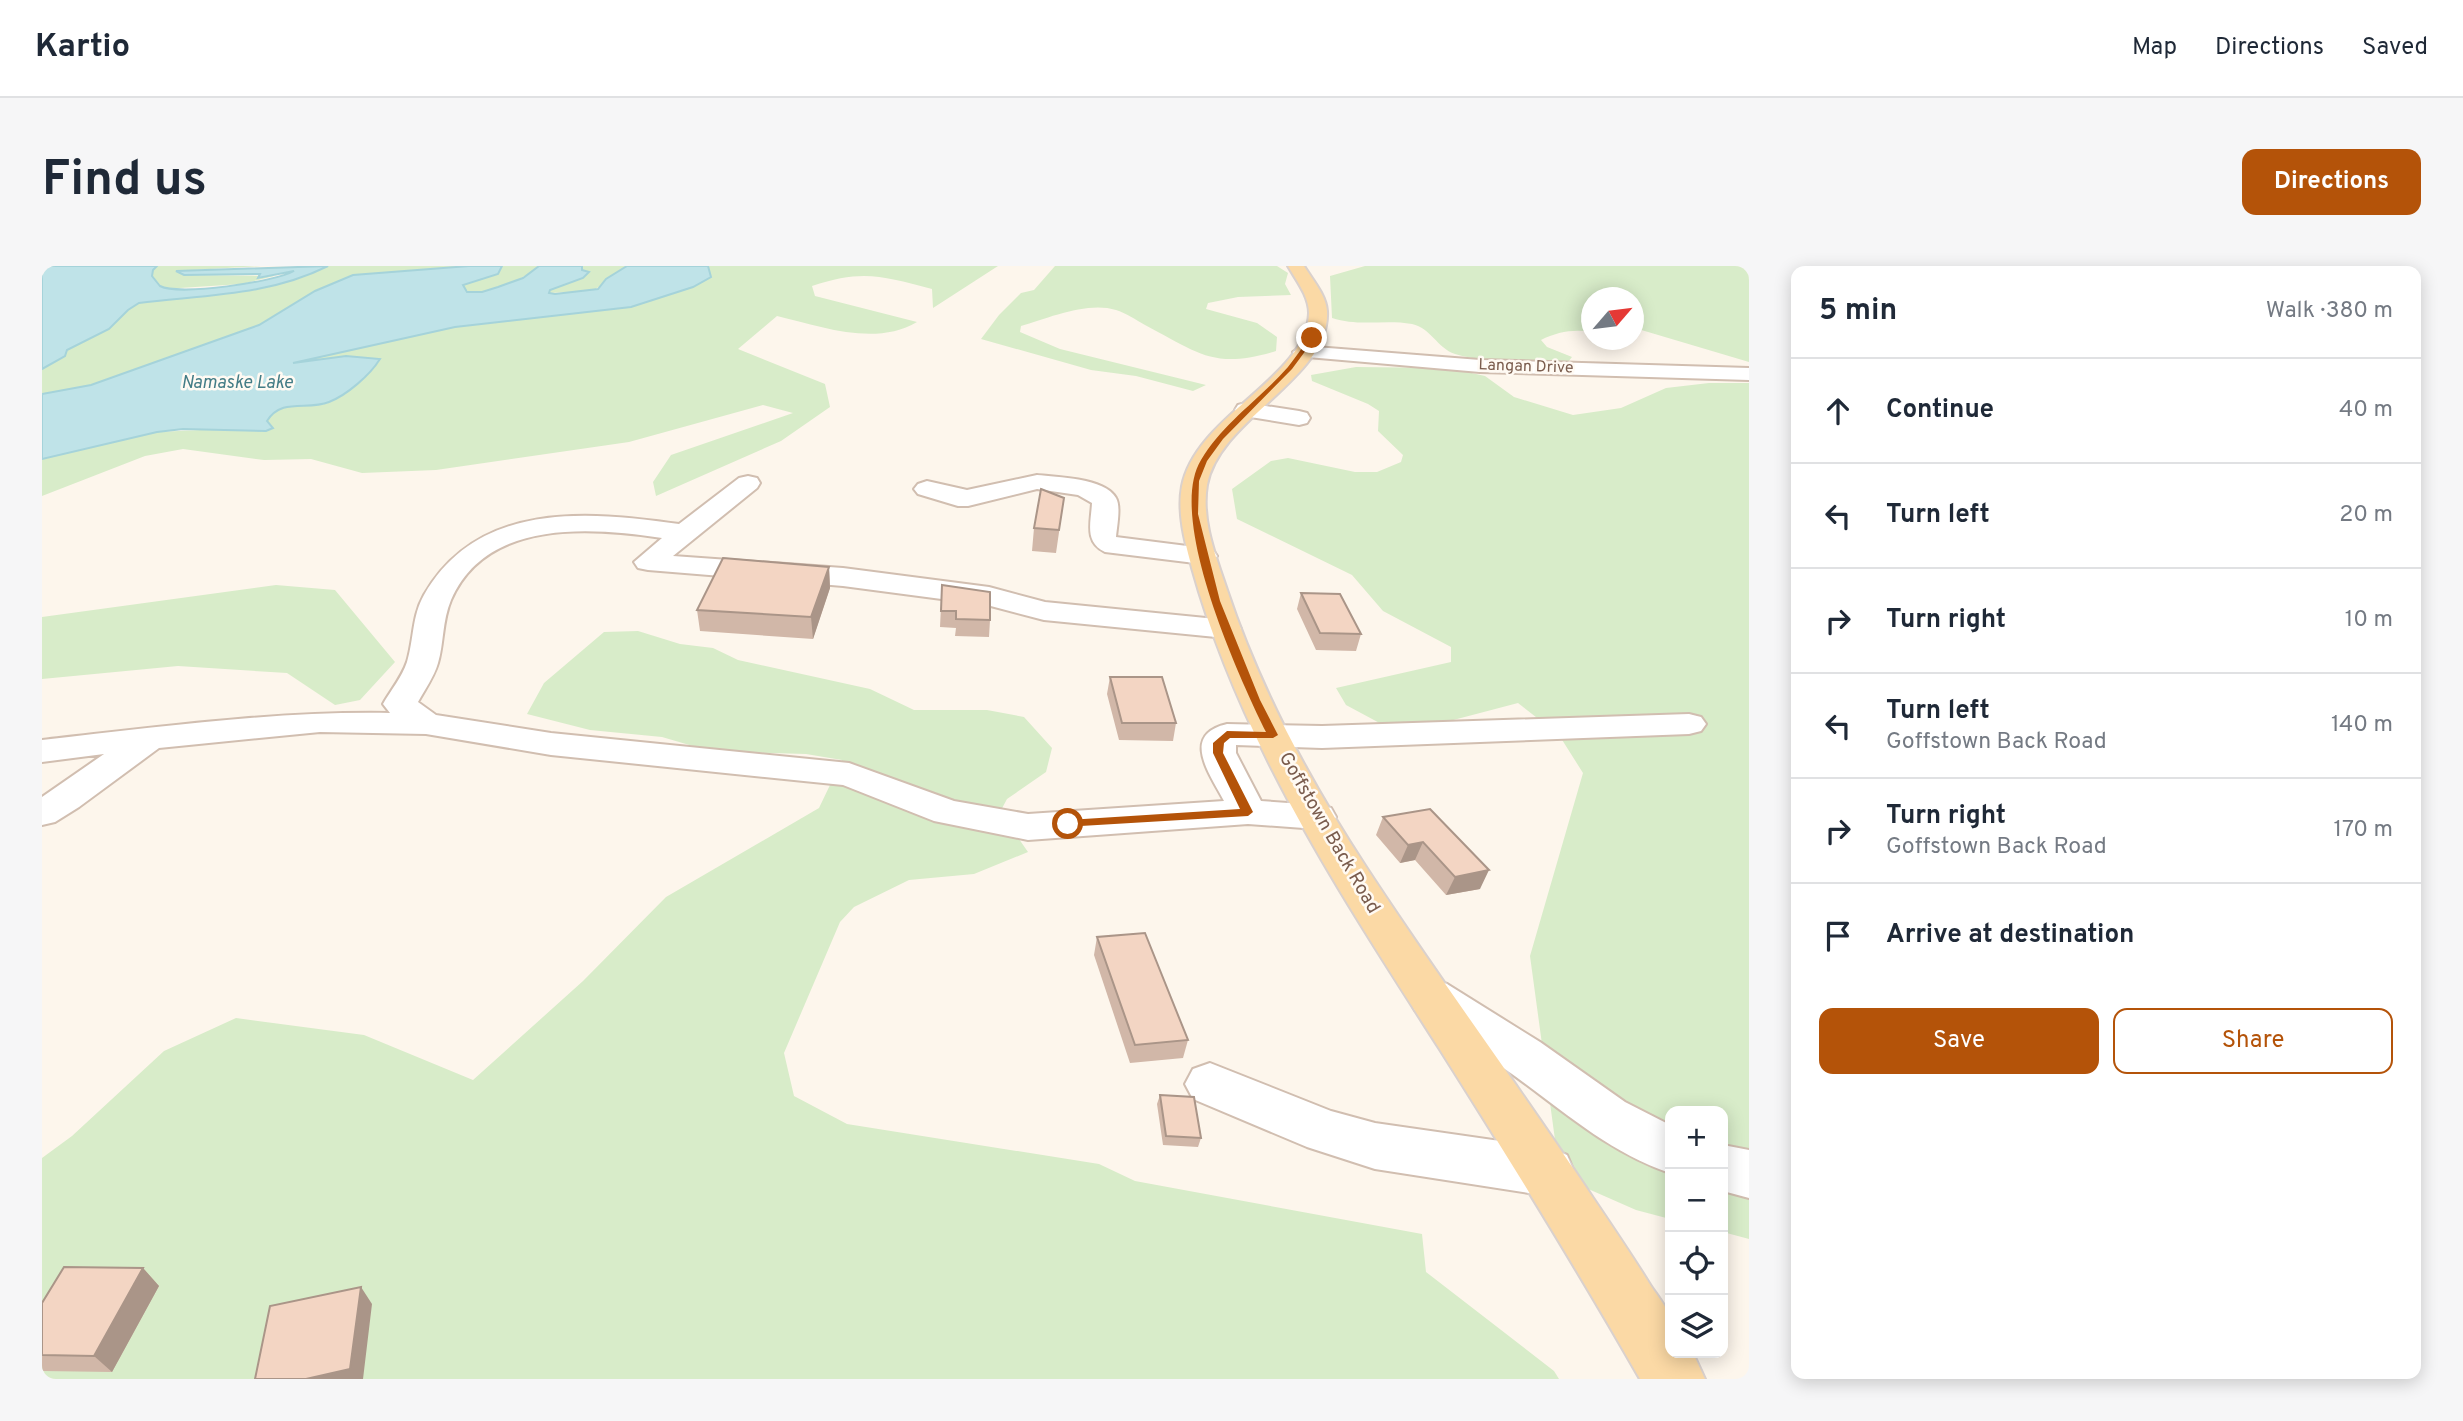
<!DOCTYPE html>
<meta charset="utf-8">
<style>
body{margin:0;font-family:Overpass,sans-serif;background:#f6f6f7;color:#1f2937}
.controls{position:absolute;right:21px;bottom:21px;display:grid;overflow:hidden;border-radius:14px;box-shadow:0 4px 18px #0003}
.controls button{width:63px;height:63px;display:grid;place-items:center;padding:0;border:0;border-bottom:2px solid #e0e1e3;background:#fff;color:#1f2937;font:35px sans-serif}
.compass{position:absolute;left:1539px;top:21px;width:63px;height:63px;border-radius:50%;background:#fff;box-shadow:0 4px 18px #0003;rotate:62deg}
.stop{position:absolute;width:21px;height:21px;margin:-16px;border:5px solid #b45309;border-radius:50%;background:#fff}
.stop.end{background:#b45309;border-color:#fff;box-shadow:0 2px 7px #0008}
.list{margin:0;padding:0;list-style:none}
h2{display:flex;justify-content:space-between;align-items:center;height:91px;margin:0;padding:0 28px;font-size:30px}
h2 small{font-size:23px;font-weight:400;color:#747a83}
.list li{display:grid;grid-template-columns:46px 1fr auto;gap:21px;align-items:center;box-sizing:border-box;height:105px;padding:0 28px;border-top:2px solid #e0e1e3}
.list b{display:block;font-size:26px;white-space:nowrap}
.list p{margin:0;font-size:23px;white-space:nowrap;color:#747a83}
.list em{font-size:23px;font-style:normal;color:#747a83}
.actions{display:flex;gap:14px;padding:21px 28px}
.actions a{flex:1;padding:16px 0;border:2px solid #b45309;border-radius:14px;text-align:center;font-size:24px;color:#b45309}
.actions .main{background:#b45309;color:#fff}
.icon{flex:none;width:38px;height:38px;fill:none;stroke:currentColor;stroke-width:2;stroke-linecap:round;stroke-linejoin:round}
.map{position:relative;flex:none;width:1707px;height:1113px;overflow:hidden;border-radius:14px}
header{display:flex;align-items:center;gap:42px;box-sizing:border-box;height:98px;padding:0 35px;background:#fff;border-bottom:2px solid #e0e1e3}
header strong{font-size:33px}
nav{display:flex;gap:38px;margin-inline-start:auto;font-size:24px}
.intro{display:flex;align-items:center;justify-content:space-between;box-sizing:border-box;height:168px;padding:0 42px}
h1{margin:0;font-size:49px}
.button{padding:18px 32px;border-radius:14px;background:#b45309;color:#fff;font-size:24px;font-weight:700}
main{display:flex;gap:42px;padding:0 42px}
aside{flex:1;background:#fff;border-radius:14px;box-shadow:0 4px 18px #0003}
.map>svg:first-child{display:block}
</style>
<header>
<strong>Kartio</strong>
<nav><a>Map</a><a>Directions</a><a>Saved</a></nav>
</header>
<div class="intro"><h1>Find us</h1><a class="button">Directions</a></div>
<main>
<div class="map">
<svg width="1707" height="1113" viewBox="0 0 1707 1113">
<rect width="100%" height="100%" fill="#fdf6ec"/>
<path fill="#d8ecc9" d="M 115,0 L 219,0 L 135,5 L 142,9 L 232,10 L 253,5 L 200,18 L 122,23 L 110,10 L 111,4 Z
M 286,0 L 427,0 L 311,9 L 273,25 L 217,59 L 49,119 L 0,128 L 0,103 L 23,90 L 25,84 L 67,63 L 86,44 L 97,37 L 222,22 Z
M 460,0 L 497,0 C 482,13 443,32 423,24 L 421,20 L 423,18 L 458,5 Z
M 540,0 L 585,0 L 551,25 L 507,27 L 508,24 L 541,12 Z
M 666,0 L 956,0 L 891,42 L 890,23 C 840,10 821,3 770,20 L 773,30 L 875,56 C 833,81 778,60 735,50 L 696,83 L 783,118 L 788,141 L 739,175 L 614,230 L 611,216 L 629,189 L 751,147 L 721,139 L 587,176 L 394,204 L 320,207 L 269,193 L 222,194 L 141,183 L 103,190 L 0,230 L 0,193 L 115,166 L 179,163 L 225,155 C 240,131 264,145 286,137 C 304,130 328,109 338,94 L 304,90 L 246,98 L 413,61 L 483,53 L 668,11 Z
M 1013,0 L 1235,0 L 1246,7 L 1243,18 L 1249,29 L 1196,31 L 1166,37 L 1164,43 L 1215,57 L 1235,71 L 1234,85 C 1171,104 1157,87 1103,59 C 1094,54 1084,47 1074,44 C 1046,35 1006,52 979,60 L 978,66 L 1018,83 L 1164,119 L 1151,125 L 1094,110 L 1049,104 L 939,73 L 957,49 L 979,27 L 992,24 Z
M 1323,0 L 1707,0 L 1707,96 L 1596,63 L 1592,73 L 1591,32 L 1549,32 L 1549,66 C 1532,63 1515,66 1499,74 L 1505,81 L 1530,91 L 1526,96 C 1495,97 1442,97 1413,88 C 1395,82 1389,62 1370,58 C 1343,53 1317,61 1290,52 L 1288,10 Z
M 1314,101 L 1407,102 L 1443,110 L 1472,131 L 1531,149 L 1579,142 L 1624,122 L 1667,117 L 1707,117 L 1707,973 L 1681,966 L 1681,845 L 1628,845 L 1628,953 L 1594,944 L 1544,922 L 1514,881 L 1488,690 L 1541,507 L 1517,469 L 1476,437 L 1358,468 L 1304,439 L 1294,422 L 1409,396 L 1409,381 L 1341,345 L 1310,309 L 1195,253 L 1190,223 L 1229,195 L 1246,192 L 1313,206 L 1335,206 L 1359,196 L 1361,189 L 1336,165 L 1337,145 L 1326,138 L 1270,115 L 1269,109 Z
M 234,319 L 293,324 L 353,396 L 318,434 L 293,439 L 245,407 L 136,400 L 0,413 L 0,351 Z
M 596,365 L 638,378 L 671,382 L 696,394 L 828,423 L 872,444 L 945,444 L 982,451 L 1010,482 L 1004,506 L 965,533 L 958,546 L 986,586 L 932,608 L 867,614 L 812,641 L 798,656 L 742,787 L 752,830 L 805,858 L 1057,898 L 1093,915 L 1380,968 L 1384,1006 L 1512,1105 L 1517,1113 L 0,1113 L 0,892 L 30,870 L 122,785 L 194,752 L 322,769 L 431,814 L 541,715 L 624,631 L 777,542 L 800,494 L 764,488 L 668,485 L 620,471 L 548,464 L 485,448 L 502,417 L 562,366 Z"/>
<path fill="#bfe3e8" stroke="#a5d3da" stroke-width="2" d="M 0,0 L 115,0 L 111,4 L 110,10 L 118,20 C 137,30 233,16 252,5 L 216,12 L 218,8 L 142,9 L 134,5 L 286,0 C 226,30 161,29 97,37 L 86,44 L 67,63 L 25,84 L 23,90 L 0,103 Z
M 427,0 L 460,0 L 456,8 L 421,19 L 425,26 L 440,26 L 456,21 L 481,12 L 497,0 L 540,0 L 540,4 L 547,6 L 541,12 L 508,24 L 507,27 L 513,28 L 556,23 L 564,13 L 585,0 L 666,0 L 669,11 L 651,21 L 589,41 L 413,61 L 251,97 L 304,90 L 338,93 C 328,109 305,129 287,136 C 265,145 240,131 225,155 L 231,162 L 224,165 L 141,163 L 115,166 L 0,193 L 0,128 L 49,119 L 217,59 L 273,25 L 311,9 Z"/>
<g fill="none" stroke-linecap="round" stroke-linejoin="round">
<defs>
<path id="minor" d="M 1261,80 L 1438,94 L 1707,102 L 1707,114 L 1438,106 L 1254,90 L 1251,86 Z
M 1204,137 L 1257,145 L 1265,147 L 1268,152 L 1265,157 L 1257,159 L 1196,149 L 1193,144 L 1196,139 Z
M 995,209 C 1015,211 1063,212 1074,232 C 1079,240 1075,260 1074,271 L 1161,282 L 1171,284 L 1175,290 L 1171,296 L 1161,298 L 1063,286 C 1042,276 1049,257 1050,237 L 1036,229 L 995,223 L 926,240 L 916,240 L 876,228 L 872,223 L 876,218 L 885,215 L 925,224 Z
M 706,210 L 715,212 L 718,217 L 715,222 L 631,290 L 801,302 L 947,321 L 1003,336 L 1184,354 L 1195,356 L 1199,363 L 1195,370 L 1184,372 L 1002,354 L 945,339 L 801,320 L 606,304 L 596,302 L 592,296 L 620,272 C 548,261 444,253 409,334 C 400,355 402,377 396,397 C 392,411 383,423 376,436 L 394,449 L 509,467 L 807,497 L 912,535 L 986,548 L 1182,535 C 1168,508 1138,469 1185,458 L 1280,460 L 1647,448 L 1659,451 L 1664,458 L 1659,465 L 1647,468 L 1280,482 L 1194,479 L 1194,487 L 1219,535 L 1275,539 L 1289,542 L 1294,551 L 1289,560 L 1275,563 L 1206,558 L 986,574 L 892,555 L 801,519 L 509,489 L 384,468 L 278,466 L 117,482 L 37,541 L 13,556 L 0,559 L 0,531 L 62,488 L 0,496 L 0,474 C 116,461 232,445 348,447 L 341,438 C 349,424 360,411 365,396 C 372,373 370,350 382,329 C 436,235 545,245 637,258 L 697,212 Z
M 1389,713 L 1405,718 L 1498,776 L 1583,836 L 1628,859 L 1628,907 C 1565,886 1517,841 1463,803 C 1434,783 1403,763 1373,744 L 1366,731 L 1373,718 Z
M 1168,797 L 1289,845 L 1333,857 L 1506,882 L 1525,889 L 1532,906 L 1525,923 L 1506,930 L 1333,903 L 1265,881 L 1151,833 L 1143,818 L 1151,803 Z
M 1681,879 L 1707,884 L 1707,932 L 1681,925 Z"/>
<path id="major" d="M 1246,0 L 1262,0 C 1270,13 1284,29 1285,45 C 1289,112 1177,152 1165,219 C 1159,254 1174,291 1185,324 C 1218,423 1267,514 1324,601 C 1397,713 1477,820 1551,932 C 1570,960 1589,988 1607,1017 C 1613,1027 1623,1038 1627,1049 C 1631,1059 1628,1076 1628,1087 L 1651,1087 L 1663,1113 L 1598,1113 C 1534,1001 1466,891 1397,782 C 1299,629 1199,478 1150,302 C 1143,276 1135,247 1140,220 C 1154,149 1265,112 1267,47 C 1267,30 1254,14 1246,0 Z"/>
</defs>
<use href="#minor" stroke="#d1beb0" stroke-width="4"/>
<use href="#major" stroke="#dad1cd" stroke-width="4"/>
<use href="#minor" fill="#fff" fill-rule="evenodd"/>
<use href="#major" fill="#fbd9a5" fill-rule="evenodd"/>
</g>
<path fill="#d1b7a8" d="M 1022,232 L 1014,287 L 990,285 L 992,262 Z
M 787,301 L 788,322 L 771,373 L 658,365 L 655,344 Z
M 900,319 L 948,354 L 947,371 L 913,370 L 914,362 L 898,361 Z
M 1259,327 L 1319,368 L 1314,385 L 1274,384 L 1255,343 Z
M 1068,411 L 1134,457 L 1131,475 L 1077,474 L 1065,428 Z
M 1388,543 L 1438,623 L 1404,629 L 1373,594 L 1358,597 L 1334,569 L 1341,551 Z
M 1055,671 L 1146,774 L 1141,792 L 1088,797 L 1052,689 Z
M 1118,829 L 1159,872 L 1156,881 L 1121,879 L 1115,838 Z
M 101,1002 L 117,1020 L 70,1106 L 0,1105 L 0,1037 Z"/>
<path fill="#aa9588" d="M 787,301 L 788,322 L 771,373 L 769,351 Z
M 1381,576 L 1373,594 L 1358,597 L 1366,579 Z
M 1447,604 L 1438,623 L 1404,629 L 1413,611 Z
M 101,1002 L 117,1020 L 70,1106 L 52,1090 Z
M 319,1021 L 330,1038 L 321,1113 L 264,1113 Z"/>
<path fill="#f3d5c3" stroke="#aa9588" stroke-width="2" d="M 999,223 L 1022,232 L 1017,264 L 992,262 Z
M 681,292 L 787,301 L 769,351 L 655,344 Z
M 900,319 L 948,326 L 948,354 L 914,353 L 914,345 L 899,345 Z
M 1259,327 L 1298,328 L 1319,368 L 1278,367 Z
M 1068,411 L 1120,411 L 1134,457 L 1080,457 Z
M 1388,543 L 1447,604 L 1413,611 L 1381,576 L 1366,579 L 1341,551 Z
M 1103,667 L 1146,774 L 1093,779 L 1055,671 Z
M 1118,829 L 1152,831 L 1159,872 L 1124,870 Z
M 22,1001 L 101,1002 L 52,1090 L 0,1089 L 0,1037 Z
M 319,1021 L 308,1103 L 264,1113 L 213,1113 L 228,1040 Z"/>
<path fill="#b45309" d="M 1268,71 L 1273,72 L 1250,103 L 1181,173 L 1165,195 L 1157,215 L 1156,248 L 1178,335 L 1218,434 L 1236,469 L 1231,472 L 1188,472 L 1182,477 L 1181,487 L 1211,546 L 1206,550 L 1022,561 L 1022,555 L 1026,554 L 1198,543 L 1171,487 L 1171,477 L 1185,465 L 1224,466 C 1196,409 1124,251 1159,194 C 1181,157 1218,133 1246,101 C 1254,91 1261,80 1268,71 Z"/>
<g text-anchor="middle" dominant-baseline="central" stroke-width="5" stroke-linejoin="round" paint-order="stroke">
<g font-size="16" fill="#7a5c4d" stroke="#fffaf3">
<text transform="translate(1484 101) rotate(2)">Langan Drive</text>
</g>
<g font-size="18" font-style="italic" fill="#437c86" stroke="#fffaf3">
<text x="195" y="117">Namaske Lake</text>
</g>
<g font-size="19" fill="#7a5c4d" stroke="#fffaf3">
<text transform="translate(1287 567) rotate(60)">Goffstown Back Road</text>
</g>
</g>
</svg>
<div class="controls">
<button>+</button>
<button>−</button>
<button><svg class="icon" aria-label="locate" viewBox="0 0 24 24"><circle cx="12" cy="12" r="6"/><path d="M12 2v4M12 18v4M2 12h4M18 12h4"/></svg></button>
<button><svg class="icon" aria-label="layers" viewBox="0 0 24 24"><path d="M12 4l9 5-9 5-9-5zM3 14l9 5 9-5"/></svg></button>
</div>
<svg class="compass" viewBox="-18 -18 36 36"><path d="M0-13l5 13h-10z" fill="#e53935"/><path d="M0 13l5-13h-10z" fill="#747a83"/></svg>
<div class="stop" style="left:1026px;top:558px"></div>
<div class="stop end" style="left:1270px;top:72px"></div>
</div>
<aside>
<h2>5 min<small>Walk · 380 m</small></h2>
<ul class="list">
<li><svg class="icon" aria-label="ahead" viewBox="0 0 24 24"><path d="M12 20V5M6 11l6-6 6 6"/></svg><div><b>Continue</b></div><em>40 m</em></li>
<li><svg class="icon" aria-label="left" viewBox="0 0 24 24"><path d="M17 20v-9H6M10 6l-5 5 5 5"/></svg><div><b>Turn left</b></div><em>20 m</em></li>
<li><svg class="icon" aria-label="right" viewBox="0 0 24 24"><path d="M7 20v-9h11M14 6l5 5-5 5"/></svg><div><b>Turn right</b></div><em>10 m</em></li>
<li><svg class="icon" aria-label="left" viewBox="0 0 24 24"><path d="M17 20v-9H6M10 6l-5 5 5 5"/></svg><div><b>Turn left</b><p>Goffstown Back Road</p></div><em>140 m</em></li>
<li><svg class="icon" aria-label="right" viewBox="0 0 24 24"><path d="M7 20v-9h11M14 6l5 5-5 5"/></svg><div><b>Turn right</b><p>Goffstown Back Road</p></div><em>170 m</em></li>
<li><svg class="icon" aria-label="arrive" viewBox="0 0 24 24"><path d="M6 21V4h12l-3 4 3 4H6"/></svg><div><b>Arrive at destination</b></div></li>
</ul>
<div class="actions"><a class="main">Save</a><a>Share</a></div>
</aside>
</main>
